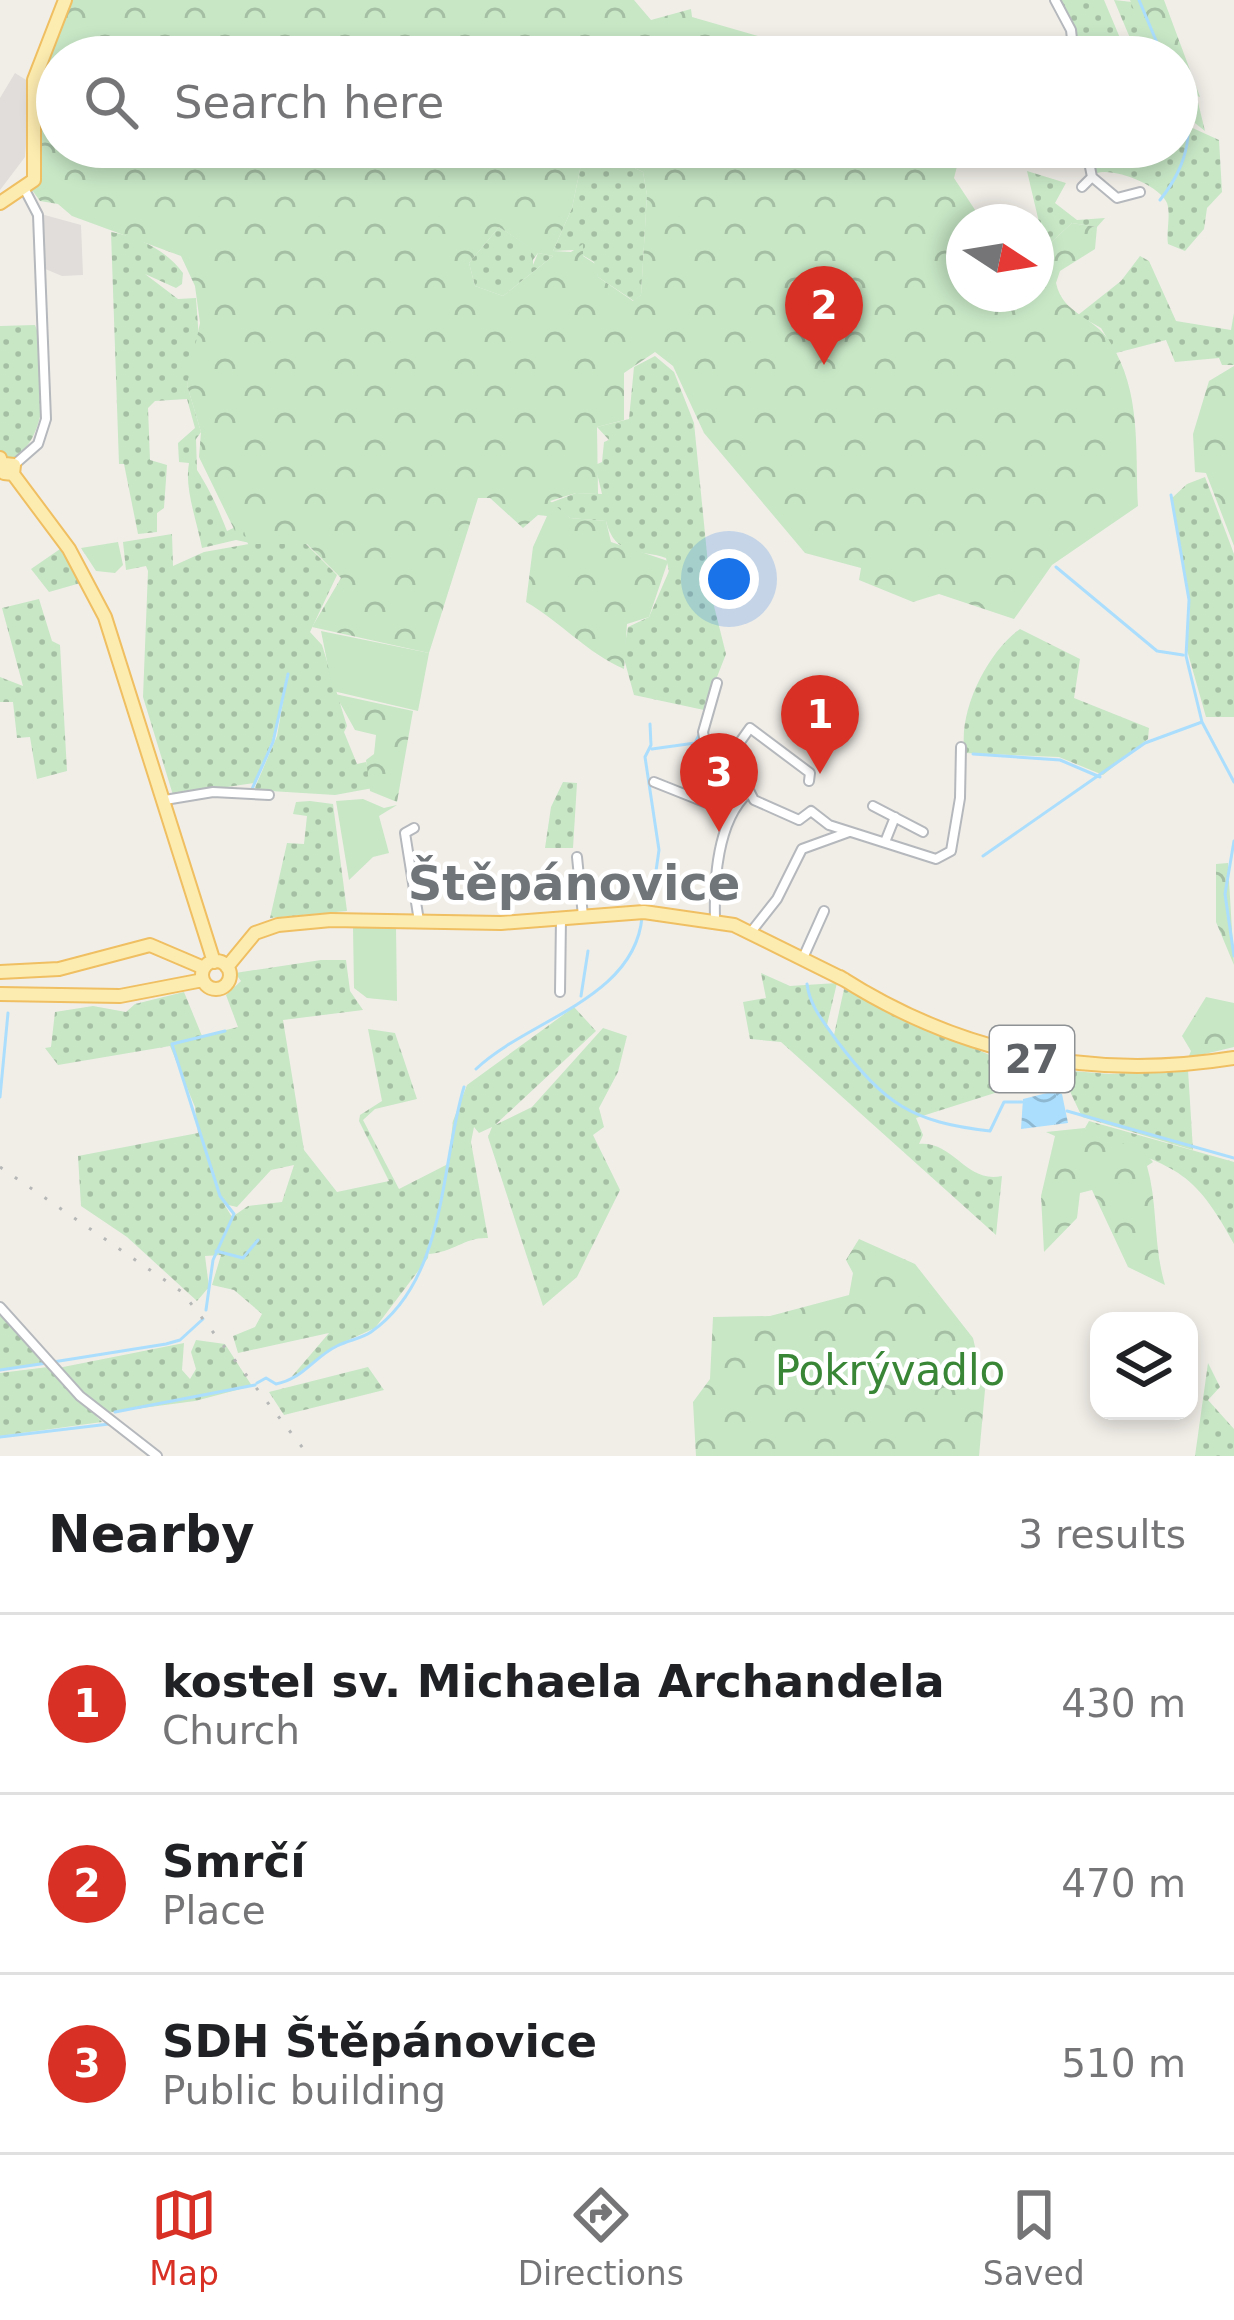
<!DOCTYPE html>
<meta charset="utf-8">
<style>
body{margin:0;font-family:"DejaVu Sans",sans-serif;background:#f6f6f6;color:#202124}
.controls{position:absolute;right:36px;bottom:36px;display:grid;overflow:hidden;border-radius:24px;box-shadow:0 6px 18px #0003}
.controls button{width:108px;height:108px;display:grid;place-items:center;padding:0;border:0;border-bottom:3px solid #e0e0e0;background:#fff;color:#202124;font:60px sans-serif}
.compass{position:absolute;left:946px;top:204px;width:108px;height:108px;border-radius:50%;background:#fff;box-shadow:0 6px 18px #0003;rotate:102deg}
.you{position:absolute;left:729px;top:579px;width:42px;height:42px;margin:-30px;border:9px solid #fff;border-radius:50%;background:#1a73e8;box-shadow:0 0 0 18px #1a73e833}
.badge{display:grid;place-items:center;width:78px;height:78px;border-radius:50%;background:#d93025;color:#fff;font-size:39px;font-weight:700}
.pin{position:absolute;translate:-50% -99px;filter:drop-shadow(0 3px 6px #0008)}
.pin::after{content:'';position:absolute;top:63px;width:42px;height:36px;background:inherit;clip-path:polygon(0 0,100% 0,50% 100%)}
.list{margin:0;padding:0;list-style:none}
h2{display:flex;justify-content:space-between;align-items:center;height:156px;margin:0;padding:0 48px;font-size:51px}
h2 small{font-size:39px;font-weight:400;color:#757577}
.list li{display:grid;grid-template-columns:78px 1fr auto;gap:36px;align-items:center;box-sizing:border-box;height:180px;padding:0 48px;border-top:3px solid #e0e0e0}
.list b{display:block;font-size:45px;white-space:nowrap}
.list p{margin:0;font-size:39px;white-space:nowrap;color:#757577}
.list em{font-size:39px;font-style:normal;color:#757577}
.icon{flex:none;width:66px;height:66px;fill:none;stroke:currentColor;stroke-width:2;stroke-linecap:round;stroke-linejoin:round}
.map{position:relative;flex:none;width:1234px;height:1456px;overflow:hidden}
.search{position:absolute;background:#fff;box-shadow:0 6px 18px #0003;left:36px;right:36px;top:36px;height:132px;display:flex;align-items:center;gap:30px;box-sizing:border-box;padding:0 42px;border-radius:66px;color:#757577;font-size:45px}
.sheet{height:696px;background:#fff}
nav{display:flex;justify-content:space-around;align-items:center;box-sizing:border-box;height:168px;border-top:3px solid #e0e0e0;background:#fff;font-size:33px;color:#757577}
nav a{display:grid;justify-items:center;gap:6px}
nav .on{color:#d93025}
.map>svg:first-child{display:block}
</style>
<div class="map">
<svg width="1234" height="1456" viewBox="0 0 1234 1456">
<defs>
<pattern id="grass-dots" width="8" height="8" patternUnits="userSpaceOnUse" patternTransform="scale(3)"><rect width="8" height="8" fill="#c7e7c5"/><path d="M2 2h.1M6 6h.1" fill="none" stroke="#a5bfa4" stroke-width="1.8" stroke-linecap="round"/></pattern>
<pattern id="forest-crowns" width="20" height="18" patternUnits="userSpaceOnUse" patternTransform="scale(3)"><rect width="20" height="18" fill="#c7e7c5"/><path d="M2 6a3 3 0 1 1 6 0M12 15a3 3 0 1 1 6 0" fill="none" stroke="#a5bfa4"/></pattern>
<pattern id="water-waves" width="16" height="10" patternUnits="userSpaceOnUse" patternTransform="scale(3)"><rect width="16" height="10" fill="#abdefd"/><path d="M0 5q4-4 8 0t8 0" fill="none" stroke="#8eb8d1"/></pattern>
</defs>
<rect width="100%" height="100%" fill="#f1eee8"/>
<path fill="#e0ddda" d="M 15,73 L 31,83 L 25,157 L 0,190 L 0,98 Z
M 41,214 L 81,225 L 83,275 L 62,276 L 43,268 Z"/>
<path fill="url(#grass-dots)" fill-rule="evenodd" d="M 1058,0 L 1104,0 L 1128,57 L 1076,57 Z
M 1114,0 L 1132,2 L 1155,57 L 1138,57 Z
M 1177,89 L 1196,94 L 1205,131 L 1177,109 Z
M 1186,125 L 1219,140 L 1222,192 L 1207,208 L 1204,229 L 1185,251 L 1168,244 C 1166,231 1171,215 1167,203 C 1159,185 1115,168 1097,173 L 1091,159 L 1177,147 L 1187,136 Z
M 584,150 L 599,151 L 643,172 L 647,195 L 641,295 L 634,301 L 598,277 L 594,262 L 574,250 L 553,251 L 572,208 Z
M 1027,171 L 1066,183 L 1055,203 L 1077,220 L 1105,218 L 1097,227 L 1072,223 L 1045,248 Z
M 499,227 L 533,249 L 533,265 L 538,253 L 553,256 L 503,296 L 475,286 L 469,263 Z
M 111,232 C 139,237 166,250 183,273 L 182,284 L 176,288 L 145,274 L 178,299 L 196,298 L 199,340 L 187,385 L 201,432 L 196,439 L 197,470 C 212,494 217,506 227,531 L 242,524 L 250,543 L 236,540 L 202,548 C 197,521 184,488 189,463 L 179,462 L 178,443 L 195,428 L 187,399 L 155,401 L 148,408 L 150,460 L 167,465 L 164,508 L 157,513 L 157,532 L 138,534 L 124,464 L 119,464 Z
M 1140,256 L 1149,261 L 1176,321 L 1231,330 L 1234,313 L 1234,365 L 1222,365 L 1219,358 L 1175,362 L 1166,340 L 1116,353 L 1101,328 L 1078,315 L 1121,281 Z
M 35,325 C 50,359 50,442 11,459 L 0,453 L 0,326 Z
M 655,356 L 674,372 L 694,423 L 711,594 L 726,654 L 704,710 L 634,695 L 623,655 L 628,627 L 649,617 L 669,571 L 666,558 C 642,549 615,558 606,521 L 570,518 L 550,503 L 576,493 L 602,494 L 595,465 L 602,462 L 604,442 L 609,440 L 597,427 L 629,419 L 634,367 Z
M 1205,477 L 1234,554 L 1234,717 L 1206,717 L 1187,650 L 1190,609 L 1172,498 L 1187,484 Z
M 172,534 L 173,566 L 204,552 L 266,541 L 306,544 L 337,575 L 310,632 L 322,645 L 347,726 L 344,732 L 357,764 L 366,762 L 373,788 L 335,795 L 254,790 L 277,736 L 288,674 L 272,741 L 254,783 L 173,795 L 143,697 L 148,571 L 146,566 L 126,570 L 123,542 Z
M 63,547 L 84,582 L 49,592 L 31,569 Z
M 39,599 L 52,641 L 60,645 L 67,771 L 37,779 L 30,737 L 17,738 L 13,702 L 0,702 L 0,677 L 23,686 L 2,608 Z
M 1020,629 L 1080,659 L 1074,698 L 1149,728 L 1148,739 L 1103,775 L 1059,757 L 965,753 C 957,713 987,652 1020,629 Z
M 563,782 L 577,783 L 573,848 L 545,848 L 551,807 Z
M 310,801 L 333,804 L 347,911 L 270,918 L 287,843 L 304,844 L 307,816 L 293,814 L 296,802 Z
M 321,960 L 346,960 L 350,991 L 363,1010 L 283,1020 L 304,1150 L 337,1192 L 389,1181 L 359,1121 L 360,1115 L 382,1101 L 368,1029 L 395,1033 L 417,1099 L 375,1109 L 363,1120 L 399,1189 L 448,1164 L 453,1121 L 467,1085 L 574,1007 L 596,1031 L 495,1125 L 532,1107 L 603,1028 L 627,1036 L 618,1072 L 599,1108 L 604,1127 L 593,1135 L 620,1190 L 577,1277 L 543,1306 L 488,1137 L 492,1127 L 479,1133 L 474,1127 L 471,1142 L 488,1238 C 465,1237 454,1252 429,1254 L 432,1226 L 428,1258 L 375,1328 L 333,1347 L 288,1381 L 329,1333 L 238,1353 L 233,1336 L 255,1327 L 262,1314 L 234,1290 L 212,1285 L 221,1255 L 205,1256 L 209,1287 L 197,1301 L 127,1237 L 81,1206 L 78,1156 L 198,1133 L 195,1107 L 170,1046 L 58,1065 L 45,1048 L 51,1047 L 55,1012 L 93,1006 L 126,1012 L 135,1004 L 184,992 L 202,1036 L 238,1027 L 226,995 L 241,981 L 235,973 ZM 294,1165 L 282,1202 L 248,1206 L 232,1217 L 224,1204 L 237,1207 L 271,1170 Z
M 761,973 L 790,986 L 837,983 L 827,1025 L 834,1035 L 844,989 L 1007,1063 L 998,1092 L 916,1118 L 923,1135 L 919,1144 C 954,1141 966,1184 1002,1176 L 996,1235 L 781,1042 L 750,1039 L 743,1002 L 766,998 Z
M 1060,1070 L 1109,1074 L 1188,1070 L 1193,1150 L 1082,1117 Z
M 1089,1121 L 1234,1162 L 1234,1244 C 1188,1158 1169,1172 1091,1132 L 1085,1128 Z
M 0,1314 L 43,1363 L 0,1370 Z
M 196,1340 L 225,1344 L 252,1386 L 195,1401 L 105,1413 L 58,1368 L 184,1343 L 182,1370 L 190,1379 L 196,1369 L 191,1352 Z
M 1208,1363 L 1220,1387 L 1208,1400 L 1234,1429 L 1234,1456 L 1195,1456 Z
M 48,1367 L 102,1422 L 0,1436 L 0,1373 Z
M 368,1367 L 384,1390 L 284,1415 L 269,1392 Z"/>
<path fill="url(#forest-crowns)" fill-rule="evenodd" d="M 73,0 L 634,0 L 651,20 L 691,9 L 692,17 L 814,52 L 816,43 L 844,57 L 57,57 L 57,147 L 962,147 L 954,178 L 983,222 L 964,222 L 964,294 L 1036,294 L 1036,273 L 1049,273 L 1045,248 L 1072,223 L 1097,227 L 1095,249 L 1060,271 L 1056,283 C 1063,315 1093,315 1110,342 C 1142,392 1135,451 1138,506 L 1052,565 L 1014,619 L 939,594 L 913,602 L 859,580 L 861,568 L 805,553 L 704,433 L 673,366 L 655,352 L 624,373 L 624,420 L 597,427 L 598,494 L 576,493 L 550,501 L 570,518 L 606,521 L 611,542 L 668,561 L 649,617 L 627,624 L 624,669 C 587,653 561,622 526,602 L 533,547 L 547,516 L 538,515 L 523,528 L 490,498 L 478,498 L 429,653 L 312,627 L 341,578 L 307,544 L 248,544 L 242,525 L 235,531 L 199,457 L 201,432 L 187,385 L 200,323 L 195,286 L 181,256 L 72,216 L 58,204 L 40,201 L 32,190 L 41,65 ZM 584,150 L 599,151 L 643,172 L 647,195 L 641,295 L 633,301 L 598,277 L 597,265 L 583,256 L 583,244 L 571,252 L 553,251 L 572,208 ZM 499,227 L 532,249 L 529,265 L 538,253 L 553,256 L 503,296 L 475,286 L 469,263 Z
M 1130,0 L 1164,0 L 1200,97 L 1177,89 L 1177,57 L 1155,57 L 1150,51 Z
M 1234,366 L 1234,546 L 1206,473 L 1195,472 L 1193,434 L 1209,381 Z
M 118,542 L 123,565 L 115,573 L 96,571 L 81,548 Z
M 335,694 L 413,711 L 397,802 L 370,791 L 366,760 L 374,754 L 376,735 L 355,730 Z
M 1228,863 L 1234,965 L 1216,922 L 1216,864 Z
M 1206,997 L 1234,1003 L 1234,1047 L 1188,1058 L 1191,1051 L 1182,1036 Z
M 1085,1128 L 1144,1152 L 1153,1162 L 1147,1166 C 1158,1204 1153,1245 1165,1285 L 1128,1267 L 1092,1190 L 1080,1193 L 1077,1218 L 1044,1252 L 1041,1196 L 1055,1136 L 1046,1132 Z
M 859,1239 L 915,1264 L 973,1338 L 985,1390 L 979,1456 L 696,1456 L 693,1402 L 710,1379 L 713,1317 L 770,1316 L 849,1295 L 853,1273 L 846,1260 Z"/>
<path fill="#c7e7c5" d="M 321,631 L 429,653 L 418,711 L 333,691 Z
M 363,799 L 384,808 L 397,805 L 379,816 L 389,853 L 373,857 L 349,880 L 336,801 Z
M 353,927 L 396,927 L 397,1001 L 367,998 L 354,988 Z"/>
<path fill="url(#water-waves)" d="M 1055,1091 L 1062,1094 L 1068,1123 L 1021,1129 L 1023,1099 Z"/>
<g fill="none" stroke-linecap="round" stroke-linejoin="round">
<path stroke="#abdefd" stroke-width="3" d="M 1139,0 L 1163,57
M 1160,200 C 1188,165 1198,125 1177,83
M 1171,495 L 1189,600 L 1186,656 L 1202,722 L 1234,782
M 1056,567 L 1157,651 L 1183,655
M 650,724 L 651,745 L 645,757 L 659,850 L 653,892
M 652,749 L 695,743 L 699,735
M 973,754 L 1060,760 L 1100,777
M 252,789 L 273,742 L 288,674
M 1234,841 L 1225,894 L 1234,956
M 983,856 L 1145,743 L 1202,722
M 807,984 C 810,1007 824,1022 837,1041 C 885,1104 911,1122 990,1131 L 1004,1102 L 1022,1102
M 581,996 L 588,951
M 476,1069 C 527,1020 635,999 642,917
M 0,1097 L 8,1013
M 1067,1111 L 1234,1158
M 216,1251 L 243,1258 L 258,1240
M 206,1310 L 213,1260 L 234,1214 L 220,1196 L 172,1044 L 225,1031
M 53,1362 L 166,1344 L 180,1340 L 203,1319
M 0,1370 L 47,1363
M 257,1383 L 266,1378 L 276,1384 C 303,1379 314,1357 337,1346 C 348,1340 361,1339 371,1332 C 447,1279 440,1166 464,1087
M 115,1412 L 255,1385
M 0,1437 L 109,1424"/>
<defs>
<path id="minor" d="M 1055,0 L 1071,30 L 1074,57
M 1086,147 L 1092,177
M 1082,187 L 1092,177 L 1117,198 L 1140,192
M 14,465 L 38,444 L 46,419 L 38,215 L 25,190
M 697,751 L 739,771 L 754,800 L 799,820 L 811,811 L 829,825 L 936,859 L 951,851 L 960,798 L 961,747
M 707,754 L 703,732 L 717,683
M 725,763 L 750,728 L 810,773 L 809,781
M 654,782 L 732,813
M 165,800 L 213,792 L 269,795
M 873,806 L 923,832
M 414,828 L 405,833 L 419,921
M 885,842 L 895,817
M 577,857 L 583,916
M 715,919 C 714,882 717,821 748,793
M 751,932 L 777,899 L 802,849 L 849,832
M 803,958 L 824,911
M 560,992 L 561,918
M 0,1307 L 80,1396 L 157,1456"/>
<path id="major" d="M 0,203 L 34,180 L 34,80 L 65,0
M 0,458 L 4,473 L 13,474 L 14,465 L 5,464
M 13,474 L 69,549 L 105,617 L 214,962
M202 975a14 14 0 1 1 28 0a14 14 0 1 1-28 0Z
M 227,967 L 255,933 L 278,925 L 331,920 L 501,923 L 644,912 L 734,925 L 845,980
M 0,972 L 59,969 L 150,945 L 204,968
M 840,977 C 962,1055 1092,1081 1234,1058
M 0,994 L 120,996 L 203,980"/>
</defs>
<use href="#minor" stroke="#b5b8bc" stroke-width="12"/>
<use href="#major" stroke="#efbf62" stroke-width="16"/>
<use href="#minor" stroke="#fff" stroke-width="8"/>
<use href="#major" stroke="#fdecb0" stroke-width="12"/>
<path stroke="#b6b7b7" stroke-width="3" stroke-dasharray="3 15" stroke-linecap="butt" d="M 0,1167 L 182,1292 L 309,1456"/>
</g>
<g text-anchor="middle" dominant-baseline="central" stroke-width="9" stroke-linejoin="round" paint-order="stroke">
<rect fill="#fff" stroke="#8f9295" stroke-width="3" x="990" y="1026" width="84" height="66" rx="9"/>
<g font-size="39" font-weight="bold" fill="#5f6367">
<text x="1032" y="1059">27</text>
</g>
<g font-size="42" fill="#398637" stroke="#fff">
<text x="890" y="1370">Pokrývadlo</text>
</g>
<g font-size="48" font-weight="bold" fill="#707579" stroke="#fff">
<text x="574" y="883">Štěpánovice</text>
</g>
</g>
</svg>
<div class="controls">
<button><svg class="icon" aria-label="layers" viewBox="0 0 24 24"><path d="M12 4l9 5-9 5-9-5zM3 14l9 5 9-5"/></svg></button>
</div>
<svg class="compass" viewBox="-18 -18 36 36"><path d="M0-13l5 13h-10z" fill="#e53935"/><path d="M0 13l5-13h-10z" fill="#757577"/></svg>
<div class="you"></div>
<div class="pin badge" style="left:820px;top:774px">1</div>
<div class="pin badge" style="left:824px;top:365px">2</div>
<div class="pin badge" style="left:719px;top:832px">3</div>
<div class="search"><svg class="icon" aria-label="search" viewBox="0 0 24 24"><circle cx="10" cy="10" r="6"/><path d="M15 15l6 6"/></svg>Search here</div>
</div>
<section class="sheet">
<h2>Nearby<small>3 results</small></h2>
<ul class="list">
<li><span class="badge">1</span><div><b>kostel sv. Michaela Archandela</b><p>Church</p></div><em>430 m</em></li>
<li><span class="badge">2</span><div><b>Smrčí</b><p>Place</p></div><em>470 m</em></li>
<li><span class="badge">3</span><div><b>SDH Štěpánovice</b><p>Public building</p></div><em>510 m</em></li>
</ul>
</section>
<nav>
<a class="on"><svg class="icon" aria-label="map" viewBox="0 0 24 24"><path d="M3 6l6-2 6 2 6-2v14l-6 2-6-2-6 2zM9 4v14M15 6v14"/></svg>Map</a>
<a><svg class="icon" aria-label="directions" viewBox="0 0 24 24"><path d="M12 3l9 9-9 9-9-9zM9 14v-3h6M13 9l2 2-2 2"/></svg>Directions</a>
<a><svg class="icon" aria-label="saved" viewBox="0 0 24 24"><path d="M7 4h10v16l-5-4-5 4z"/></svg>Saved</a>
</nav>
